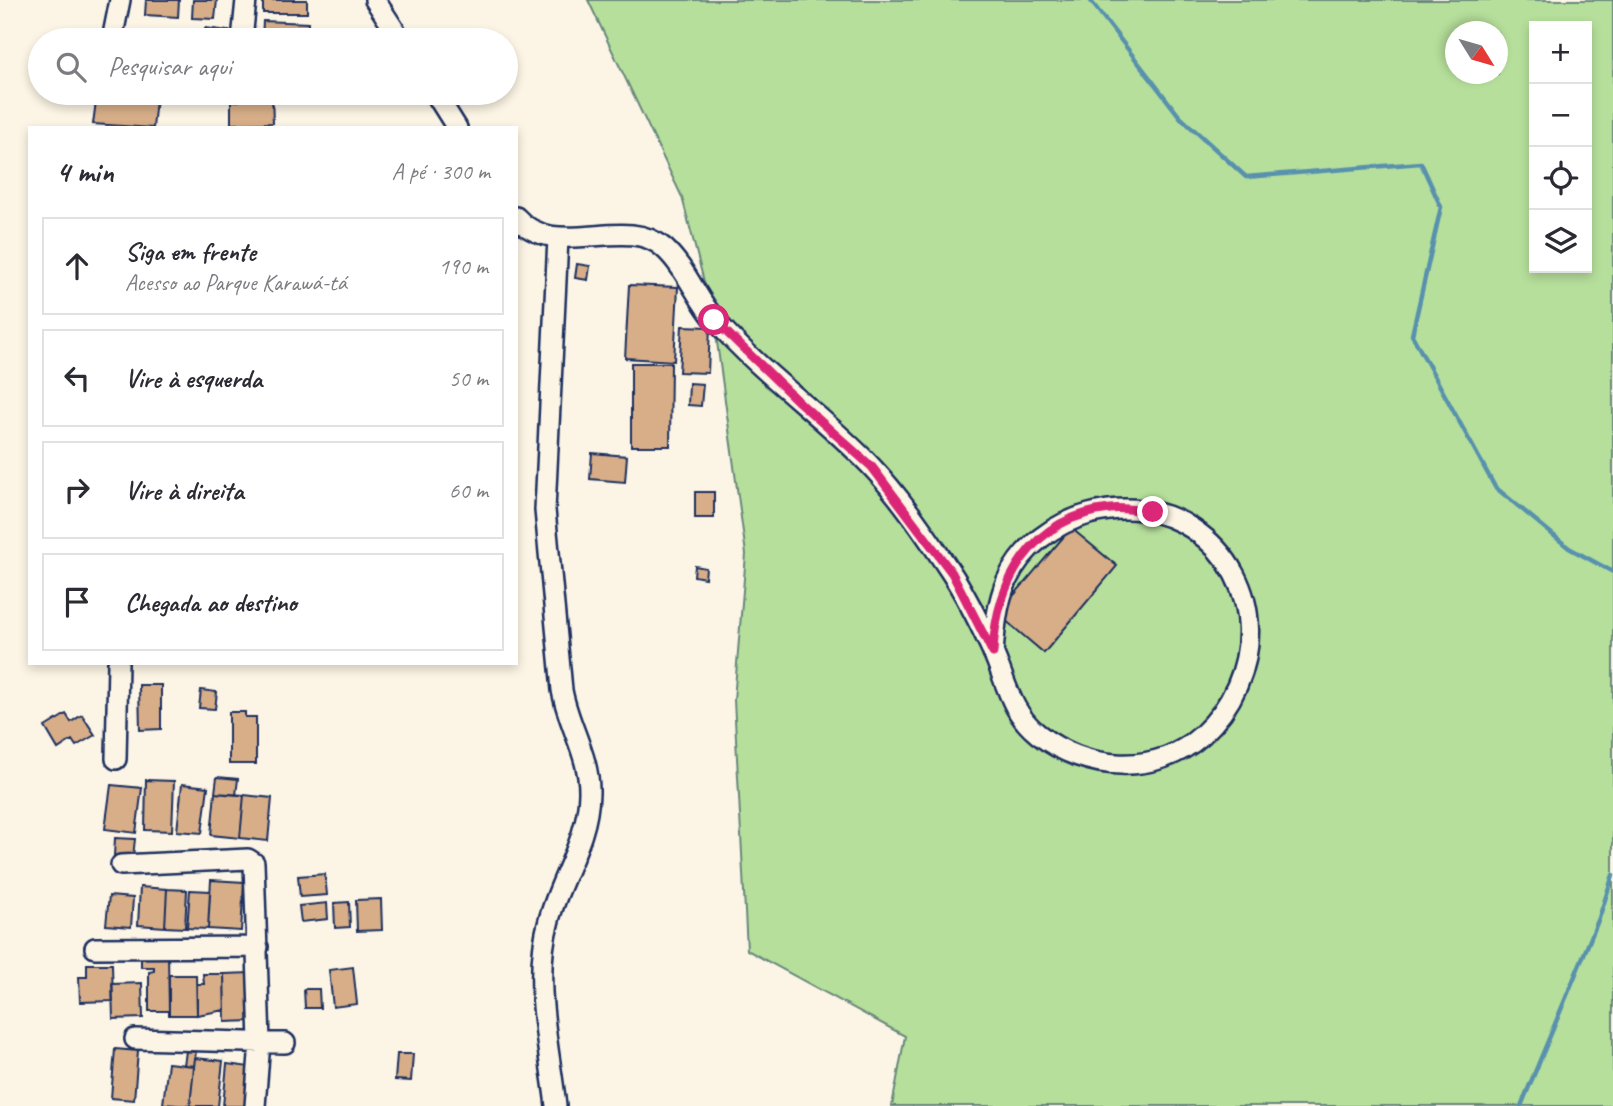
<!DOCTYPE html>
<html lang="pt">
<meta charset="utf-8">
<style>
body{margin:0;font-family:Caveat,sans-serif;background:#f2f2f3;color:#2b2b33}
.controls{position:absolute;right:21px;top:21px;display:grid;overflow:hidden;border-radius:0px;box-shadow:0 4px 10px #0003}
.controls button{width:63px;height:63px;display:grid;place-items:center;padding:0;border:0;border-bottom:2px solid #e1e1e2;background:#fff;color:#2b2b33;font:35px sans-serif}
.compass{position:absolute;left:1445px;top:21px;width:63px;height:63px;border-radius:50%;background:#fff;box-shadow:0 4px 10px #0003;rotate:127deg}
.stop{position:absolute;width:21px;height:21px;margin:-16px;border:5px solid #db2777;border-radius:50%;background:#fff}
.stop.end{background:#db2777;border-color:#fff;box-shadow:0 2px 7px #0008}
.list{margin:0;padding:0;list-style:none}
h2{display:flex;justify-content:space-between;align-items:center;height:91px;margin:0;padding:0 28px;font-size:30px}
h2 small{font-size:23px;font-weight:400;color:#7c7c81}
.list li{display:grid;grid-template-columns:46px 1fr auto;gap:21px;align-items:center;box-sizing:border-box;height:98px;margin:0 14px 14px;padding:0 14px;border:2px solid #e1e1e2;border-radius:0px}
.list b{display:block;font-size:26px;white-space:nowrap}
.list p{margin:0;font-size:23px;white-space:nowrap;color:#7c7c81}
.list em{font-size:23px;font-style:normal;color:#7c7c81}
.icon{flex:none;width:38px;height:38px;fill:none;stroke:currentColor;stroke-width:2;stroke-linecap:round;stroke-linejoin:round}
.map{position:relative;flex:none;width:1613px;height:1106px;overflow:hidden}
.search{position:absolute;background:#fff;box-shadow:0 4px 10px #0003;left:28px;top:28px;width:490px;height:77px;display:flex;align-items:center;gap:18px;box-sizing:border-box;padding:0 24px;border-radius:38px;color:#7c7c81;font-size:26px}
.panel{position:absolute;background:#fff;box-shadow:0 4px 10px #0003;left:28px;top:126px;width:490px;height:539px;border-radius:0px}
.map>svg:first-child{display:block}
</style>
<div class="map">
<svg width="1613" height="1106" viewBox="0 0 1613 1106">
<rect width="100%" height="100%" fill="#fcf5e5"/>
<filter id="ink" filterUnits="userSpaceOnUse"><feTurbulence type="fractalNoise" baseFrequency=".0143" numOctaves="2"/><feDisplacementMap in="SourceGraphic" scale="14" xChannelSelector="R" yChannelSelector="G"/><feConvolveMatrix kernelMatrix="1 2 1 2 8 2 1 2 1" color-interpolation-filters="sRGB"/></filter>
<g filter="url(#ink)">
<path fill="#b6df9b" stroke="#68877c" stroke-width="2" fill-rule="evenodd" d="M 588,0 L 1613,0 L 1613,1106 L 892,1106 L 905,1036 L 747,950 L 734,700 L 746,554 L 714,320 L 682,197 ZM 1534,26 L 1587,26 L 1587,268 L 1534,268 ZM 1456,32 L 1498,32 L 1498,74 L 1456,74 Z"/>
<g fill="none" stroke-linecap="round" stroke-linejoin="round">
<path stroke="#5991ad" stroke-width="4.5" d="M 1090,0 L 1180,117 L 1246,177 L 1421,163 L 1441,207 L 1412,335 L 1495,487 L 1569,548 L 1613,572
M 1521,1106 L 1599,918 L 1613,875"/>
</g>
<path fill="#d7ae88" stroke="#1b2f5e" stroke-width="2" d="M 146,0 L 179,0 L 178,17 L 145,15 Z
M 193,0 L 217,0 L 215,19 L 192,18 Z
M 263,0 L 307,0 L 307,13 L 263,13 Z
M 263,21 L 308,23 L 307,38 L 262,40 Z
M 205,28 L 230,31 L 229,40 L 203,40 Z
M 138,33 L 161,36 L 160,40 L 137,40 Z
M 97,93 L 156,99 L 153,128 L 93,124 Z
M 239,93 L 272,93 L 273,123 L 231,124 L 231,101 L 239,101 Z
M 577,264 L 590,266 L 588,280 L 575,278 Z
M 629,285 L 678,287 L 674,361 L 625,358 Z
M 682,326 L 710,327 L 708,373 L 679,372 Z
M 631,363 L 671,363 L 670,446 L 631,446 Z
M 689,383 L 703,384 L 701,406 L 688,405 Z
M 592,453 L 627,456 L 625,482 L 590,479 Z
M 695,492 L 714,492 L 714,518 L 695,518 Z
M 1071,528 L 1117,566 L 1044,653 L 998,614 Z
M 695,566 L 706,568 L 705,578 L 694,576 Z
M 139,685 L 161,685 L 161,729 L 140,730 Z
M 201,690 L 217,692 L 215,709 L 199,708 Z
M 229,712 L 245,712 L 245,717 L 256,717 L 256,764 L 229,764 Z
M 66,714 L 71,722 L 82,715 L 95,735 L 76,746 L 72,740 L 58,749 L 45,727 Z
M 217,777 L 238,779 L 236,795 L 215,793 Z
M 146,780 L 174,781 L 172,831 L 145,830 Z
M 182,784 L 208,787 L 202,833 L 177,831 Z
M 111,785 L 142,788 L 136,833 L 105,829 Z
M 215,793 L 244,795 L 240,838 L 211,835 Z
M 244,795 L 272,798 L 268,841 L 240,838 Z
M 115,838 L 135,839 L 133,857 L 114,856 Z
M 325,874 L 327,895 L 300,897 L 298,876 Z
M 211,880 L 244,882 L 241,931 L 208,929 Z
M 140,887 L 167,889 L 165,927 L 138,925 Z
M 167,889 L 187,890 L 185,928 L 165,927 Z
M 190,890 L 210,891 L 208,929 L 187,928 Z
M 109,896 L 133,898 L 131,927 L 106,925 Z
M 381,899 L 382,930 L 357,931 L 356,900 Z
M 349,902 L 350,927 L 335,928 L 334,903 Z
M 327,903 L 328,919 L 301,922 L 299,906 Z
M 168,954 L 169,1011 L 149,1011 L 149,972 L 154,971 L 154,967 L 141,967 L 141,955 Z
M 87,964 L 112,964 L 113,1001 L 80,1002 L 79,977 L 87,977 Z
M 353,967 L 357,1004 L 333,1007 L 329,970 Z
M 251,973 L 252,1021 L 225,1022 L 224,974 Z
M 203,974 L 224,974 L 225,1010 L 197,1015 L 197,984 L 204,984 Z
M 169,975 L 196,975 L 197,1015 L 169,1015 Z
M 142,983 L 143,1018 L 113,1019 L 112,984 Z
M 304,989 L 319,989 L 320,1008 L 305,1008 Z
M 115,1049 L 138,1051 L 134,1100 L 111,1098 Z
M 186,1051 L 196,1052 L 194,1066 L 184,1065 Z
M 397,1054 L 413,1054 L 411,1081 L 395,1080 Z
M 195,1058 L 223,1061 L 218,1106 L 190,1106 Z
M 168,1063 L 194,1066 L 190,1106 L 163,1104 Z
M 227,1064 L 250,1067 L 246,1106 L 223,1106 Z"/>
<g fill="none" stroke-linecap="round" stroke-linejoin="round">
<defs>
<path id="minor" d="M 375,0 L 401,40
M 112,40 L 120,0
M 242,40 L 246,0
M 435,93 L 457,128
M 516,217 C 555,262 625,213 664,248 C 686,268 697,299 716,321 C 762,374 821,414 869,464 C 899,495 926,535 950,571 C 966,595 980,624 992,650 C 1006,680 1010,712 1038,734 C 1085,771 1156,777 1202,735 C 1264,678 1267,579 1193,529 C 1133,488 1038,513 1007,580 C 997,603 995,627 993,653
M 116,759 L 118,663
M 121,865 L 248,859 L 254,863 L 260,1042 L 255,1106
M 95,948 L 258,947
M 135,1039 L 285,1043
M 556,1106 C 549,1045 532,980 549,920 C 561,875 588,841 589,793 C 590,757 568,725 562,690 L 545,510 L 558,238"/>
</defs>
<use href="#minor" stroke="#1b2f5e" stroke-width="24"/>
<use href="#minor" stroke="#fcf5e5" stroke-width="19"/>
</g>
</g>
<g fill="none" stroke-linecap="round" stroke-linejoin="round" filter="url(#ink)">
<path stroke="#db2777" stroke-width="9" d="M 714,320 L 799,402 L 872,467 L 952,573 L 993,653 C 996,581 1032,517 1110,509 C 1124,507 1140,511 1153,512"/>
</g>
</svg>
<div class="controls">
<button>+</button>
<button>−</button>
<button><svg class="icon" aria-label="locate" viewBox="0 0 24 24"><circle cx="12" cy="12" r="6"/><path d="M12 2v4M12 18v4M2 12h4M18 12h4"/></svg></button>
<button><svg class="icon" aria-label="layers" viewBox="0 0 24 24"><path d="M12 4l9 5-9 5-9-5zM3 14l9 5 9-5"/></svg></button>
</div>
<svg class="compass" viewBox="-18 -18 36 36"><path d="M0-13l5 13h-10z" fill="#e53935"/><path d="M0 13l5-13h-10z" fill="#7c7c81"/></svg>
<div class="stop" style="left:714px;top:320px"></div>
<div class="stop end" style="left:1153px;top:512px"></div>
<div class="search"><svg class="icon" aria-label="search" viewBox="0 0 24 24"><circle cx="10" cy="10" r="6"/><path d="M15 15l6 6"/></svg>Pesquisar aqui</div>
<section class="panel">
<h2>4 min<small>A pé · 300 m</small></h2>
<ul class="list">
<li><svg class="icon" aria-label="ahead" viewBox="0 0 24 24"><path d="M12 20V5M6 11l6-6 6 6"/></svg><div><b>Siga em frente</b><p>Acesso ao Parque Karawá-tá</p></div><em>190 m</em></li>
<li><svg class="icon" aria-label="left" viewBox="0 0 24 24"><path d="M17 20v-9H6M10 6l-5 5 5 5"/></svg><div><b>Vire à esquerda</b></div><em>50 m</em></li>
<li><svg class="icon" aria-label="right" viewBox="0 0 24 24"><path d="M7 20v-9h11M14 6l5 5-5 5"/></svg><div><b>Vire à direita</b></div><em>60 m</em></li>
<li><svg class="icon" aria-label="arrive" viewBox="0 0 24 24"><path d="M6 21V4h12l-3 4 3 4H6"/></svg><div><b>Chegada ao destino</b></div></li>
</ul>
</section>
</div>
